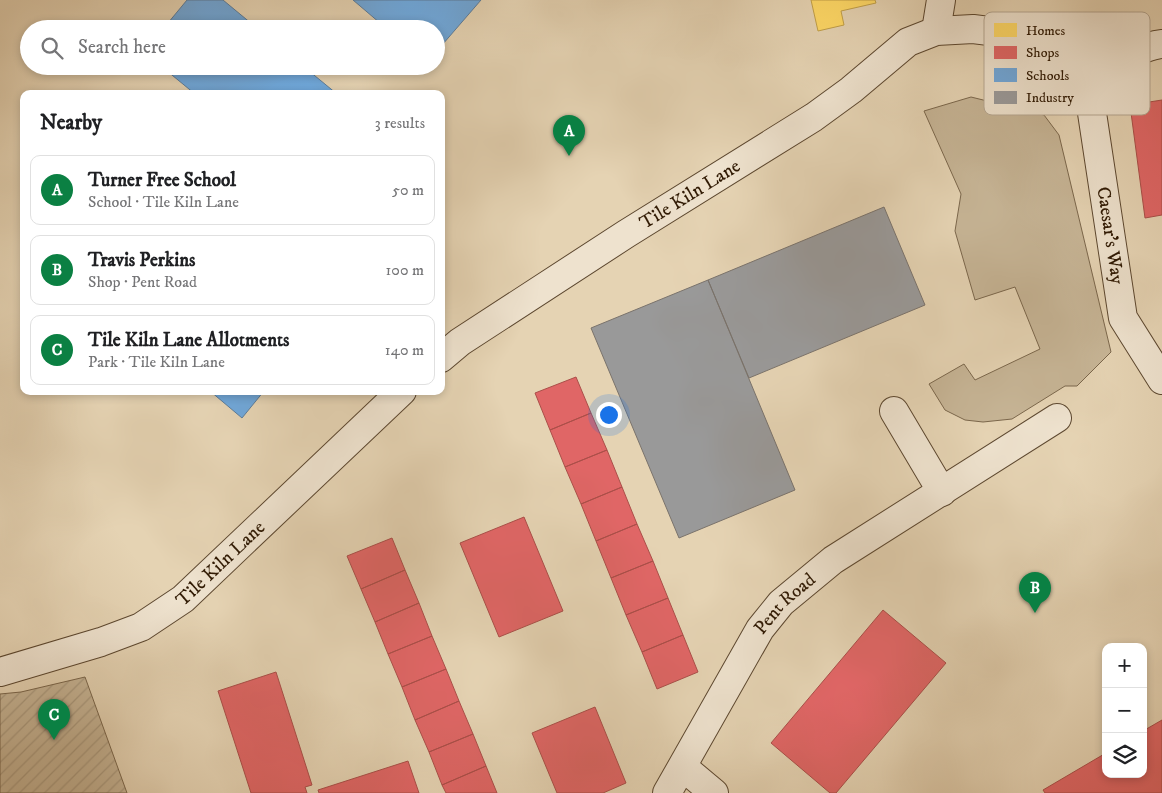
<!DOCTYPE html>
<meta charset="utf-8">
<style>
body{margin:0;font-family:"IM FELL DW Pica",serif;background:#f6f6f6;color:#202124}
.controls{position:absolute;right:15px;bottom:15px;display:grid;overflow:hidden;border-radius:10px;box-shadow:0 2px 8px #0003}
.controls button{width:45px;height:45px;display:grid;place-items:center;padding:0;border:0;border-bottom:1px solid #e0e0e0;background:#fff;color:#202124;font:25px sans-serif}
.you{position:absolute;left:608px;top:414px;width:18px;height:18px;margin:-12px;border:4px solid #fff;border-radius:50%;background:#1a73e8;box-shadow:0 0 0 8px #1a73e833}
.badge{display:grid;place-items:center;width:32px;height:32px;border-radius:50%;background:#0b8043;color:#fff;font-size:16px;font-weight:700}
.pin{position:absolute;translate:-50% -41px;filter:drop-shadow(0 1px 2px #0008)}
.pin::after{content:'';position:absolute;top:26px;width:18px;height:15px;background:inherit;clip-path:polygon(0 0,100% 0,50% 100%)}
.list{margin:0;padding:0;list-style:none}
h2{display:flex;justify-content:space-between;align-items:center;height:65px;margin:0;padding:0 20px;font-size:21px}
h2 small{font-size:16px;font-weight:400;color:#757577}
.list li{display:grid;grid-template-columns:32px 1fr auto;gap:15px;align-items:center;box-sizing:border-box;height:70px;margin:0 10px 10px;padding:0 10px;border:1px solid #e0e0e0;border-radius:10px}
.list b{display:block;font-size:19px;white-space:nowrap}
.list p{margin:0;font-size:16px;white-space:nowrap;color:#757577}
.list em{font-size:16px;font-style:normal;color:#757577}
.icon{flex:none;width:28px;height:28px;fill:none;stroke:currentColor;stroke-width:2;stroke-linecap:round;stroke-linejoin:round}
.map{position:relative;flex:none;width:1162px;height:793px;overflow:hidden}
.search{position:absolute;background:#fff;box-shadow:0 2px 8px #0003;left:20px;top:20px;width:425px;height:55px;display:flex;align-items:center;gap:12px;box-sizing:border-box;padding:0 18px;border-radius:28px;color:#757577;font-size:19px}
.panel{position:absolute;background:#fff;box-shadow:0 2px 8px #0003;left:20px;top:90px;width:425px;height:305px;border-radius:10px}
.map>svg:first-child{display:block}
</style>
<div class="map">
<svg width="1162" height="793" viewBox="0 0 1162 793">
<defs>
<pattern id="garden-furrows" width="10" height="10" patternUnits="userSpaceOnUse" patternTransform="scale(1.25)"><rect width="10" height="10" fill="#c6b495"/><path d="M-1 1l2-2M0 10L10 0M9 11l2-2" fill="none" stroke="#aa9a7f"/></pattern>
</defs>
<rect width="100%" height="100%" fill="#e5d3b3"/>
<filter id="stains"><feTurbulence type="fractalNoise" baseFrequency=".004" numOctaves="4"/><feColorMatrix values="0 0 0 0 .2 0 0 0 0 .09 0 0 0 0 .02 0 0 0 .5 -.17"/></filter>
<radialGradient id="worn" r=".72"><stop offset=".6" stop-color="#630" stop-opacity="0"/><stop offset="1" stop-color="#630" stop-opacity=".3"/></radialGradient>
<path fill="#c6b495" stroke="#7b674c" d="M 971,97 L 1044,115 L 1059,135 L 1111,352 L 1077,386 L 1065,386 L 1012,419 L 983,422 L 965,420 L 945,410 L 929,384 L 964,364 L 975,380 L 1040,349 L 1015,287 L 975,300 L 955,231 L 961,194 L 924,111 Z"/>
<path fill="url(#garden-furrows)" stroke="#7b674c" d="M 85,677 L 127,793 L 0,793 L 0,694 L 21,692 Z"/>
<path fill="#ffd966" stroke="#c1a049" d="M 811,0 L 875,0 L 876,3 L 841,11 L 844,25 L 818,31 Z"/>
<path fill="#e06666" stroke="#ab4f49" d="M 1162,100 L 1162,215 L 1145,218 L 1130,105 Z
M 576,377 L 591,413 L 550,430 L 535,393 Z
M 591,413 L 607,450 L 565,467 L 550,430 Z
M 607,450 L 622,487 L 581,504 L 565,467 Z
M 622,487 L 637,524 L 596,541 L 581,504 Z
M 524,517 L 563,611 L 499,637 L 460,543 Z
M 637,524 L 653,561 L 611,578 L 596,541 Z
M 392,538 L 405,570 L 361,589 L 347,556 Z
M 653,561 L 668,598 L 626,615 L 611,578 Z
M 405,570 L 419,603 L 375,622 L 361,589 Z
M 668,598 L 683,635 L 642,652 L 626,615 Z
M 419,603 L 432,636 L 388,654 L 375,622 Z
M 883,610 L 946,663 L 836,793 L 830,793 L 771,743 Z
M 683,635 L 698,672 L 657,689 L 642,652 Z
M 432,636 L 446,669 L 402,687 L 388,654 Z
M 446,669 L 459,701 L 415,720 L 402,687 Z
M 276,672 L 312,785 L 305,787 L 307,793 L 251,793 L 218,691 Z
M 459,701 L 473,734 L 429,752 L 415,720 Z
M 595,707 L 626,783 L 603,793 L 557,793 L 532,733 Z
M 1162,720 L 1162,793 L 1045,793 L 1043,790 L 1106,753 L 1106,774 L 1143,774 L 1143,731 Z
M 473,734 L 486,766 L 442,785 L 429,752 Z
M 408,761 L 419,793 L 319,793 L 318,790 Z
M 486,766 L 497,793 L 446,793 L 442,785 Z"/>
<path fill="#6fa8dc" stroke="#5c7d9b" d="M 187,0 L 223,0 L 258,29 L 163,29 Z
M 353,0 L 481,0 L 436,52 L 436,29 L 387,29 Z
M 161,66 L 303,66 L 337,94 L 195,94 Z
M 210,391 L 264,391 L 242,418 Z"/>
<path fill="#999" stroke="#7a736c" d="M 884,207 L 925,305 L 749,378 L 708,280 Z
M 708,280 L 795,490 L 679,538 L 591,328 Z"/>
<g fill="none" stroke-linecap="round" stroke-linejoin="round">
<defs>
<g id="minor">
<path d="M 936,31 L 941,0"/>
<path id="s1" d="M 1095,79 L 1092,113 L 1123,318 L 1162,380"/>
<path d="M 1095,79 C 1115,66 1138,46 1162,44"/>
<path id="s2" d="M 441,358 L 460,342 L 626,234 L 814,117 L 851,90 L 908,42 L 936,31 L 973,29 L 1029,36 L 1065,53 L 1095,79"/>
<path d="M 894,411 L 942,492"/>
<path id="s3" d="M 0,672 L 101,642 L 141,627 L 183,599 L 402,391"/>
<path d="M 683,767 L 714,793"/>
<path id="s4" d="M 667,793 L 760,629 L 781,603 L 833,560 L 1057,418"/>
</g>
</defs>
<use href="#minor" stroke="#5d4830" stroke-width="30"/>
<use href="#minor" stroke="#eee2ce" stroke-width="28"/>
</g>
<g text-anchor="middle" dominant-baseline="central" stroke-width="5" stroke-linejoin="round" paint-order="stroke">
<g font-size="19" fill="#301a04" stroke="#eee2ce">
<text stroke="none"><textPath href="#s2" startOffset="298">Tile Kiln Lane</textPath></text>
<text stroke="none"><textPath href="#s1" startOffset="158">Caesar's Way</textPath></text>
<text stroke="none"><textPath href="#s3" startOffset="250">Tile Kiln Lane</textPath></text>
<text stroke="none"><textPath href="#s4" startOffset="224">Pent Road</textPath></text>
</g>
</g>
<rect x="984" y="12" width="166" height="103" rx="8" fill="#eee2ce" stroke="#b5a691" stroke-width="1"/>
<rect x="994" y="23" width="23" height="14" fill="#ffd966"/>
<rect x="994" y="46" width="23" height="13" fill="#e06666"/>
<rect x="994" y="68" width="23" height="14" fill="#6fa8dc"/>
<rect x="994" y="91" width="23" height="13" fill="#999"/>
<g font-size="14" fill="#301a04">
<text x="1026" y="35">Homes</text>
<text x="1026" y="57">Shops</text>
<text x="1026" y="80">Schools</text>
<text x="1026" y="102">Industry</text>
</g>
<rect width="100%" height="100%" filter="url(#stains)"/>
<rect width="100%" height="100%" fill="url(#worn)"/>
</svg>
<div class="controls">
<button>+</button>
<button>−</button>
<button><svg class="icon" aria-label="layers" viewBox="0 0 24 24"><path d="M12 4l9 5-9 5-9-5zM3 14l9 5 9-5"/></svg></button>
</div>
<div class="you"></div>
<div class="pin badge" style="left:569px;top:156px">A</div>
<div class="pin badge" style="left:1035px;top:613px">B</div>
<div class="pin badge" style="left:54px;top:740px">C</div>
<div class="search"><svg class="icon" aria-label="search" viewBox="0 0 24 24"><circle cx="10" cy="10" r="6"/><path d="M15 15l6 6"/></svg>Search here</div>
<section class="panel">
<h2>Nearby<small>3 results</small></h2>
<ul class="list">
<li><span class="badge">A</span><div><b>Turner Free School</b><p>School · Tile Kiln Lane</p></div><em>50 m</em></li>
<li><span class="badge">B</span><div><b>Travis Perkins</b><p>Shop · Pent Road</p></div><em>100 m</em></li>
<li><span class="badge">C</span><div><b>Tile Kiln Lane Allotments</b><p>Park · Tile Kiln Lane</p></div><em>140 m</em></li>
</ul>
</section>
</div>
